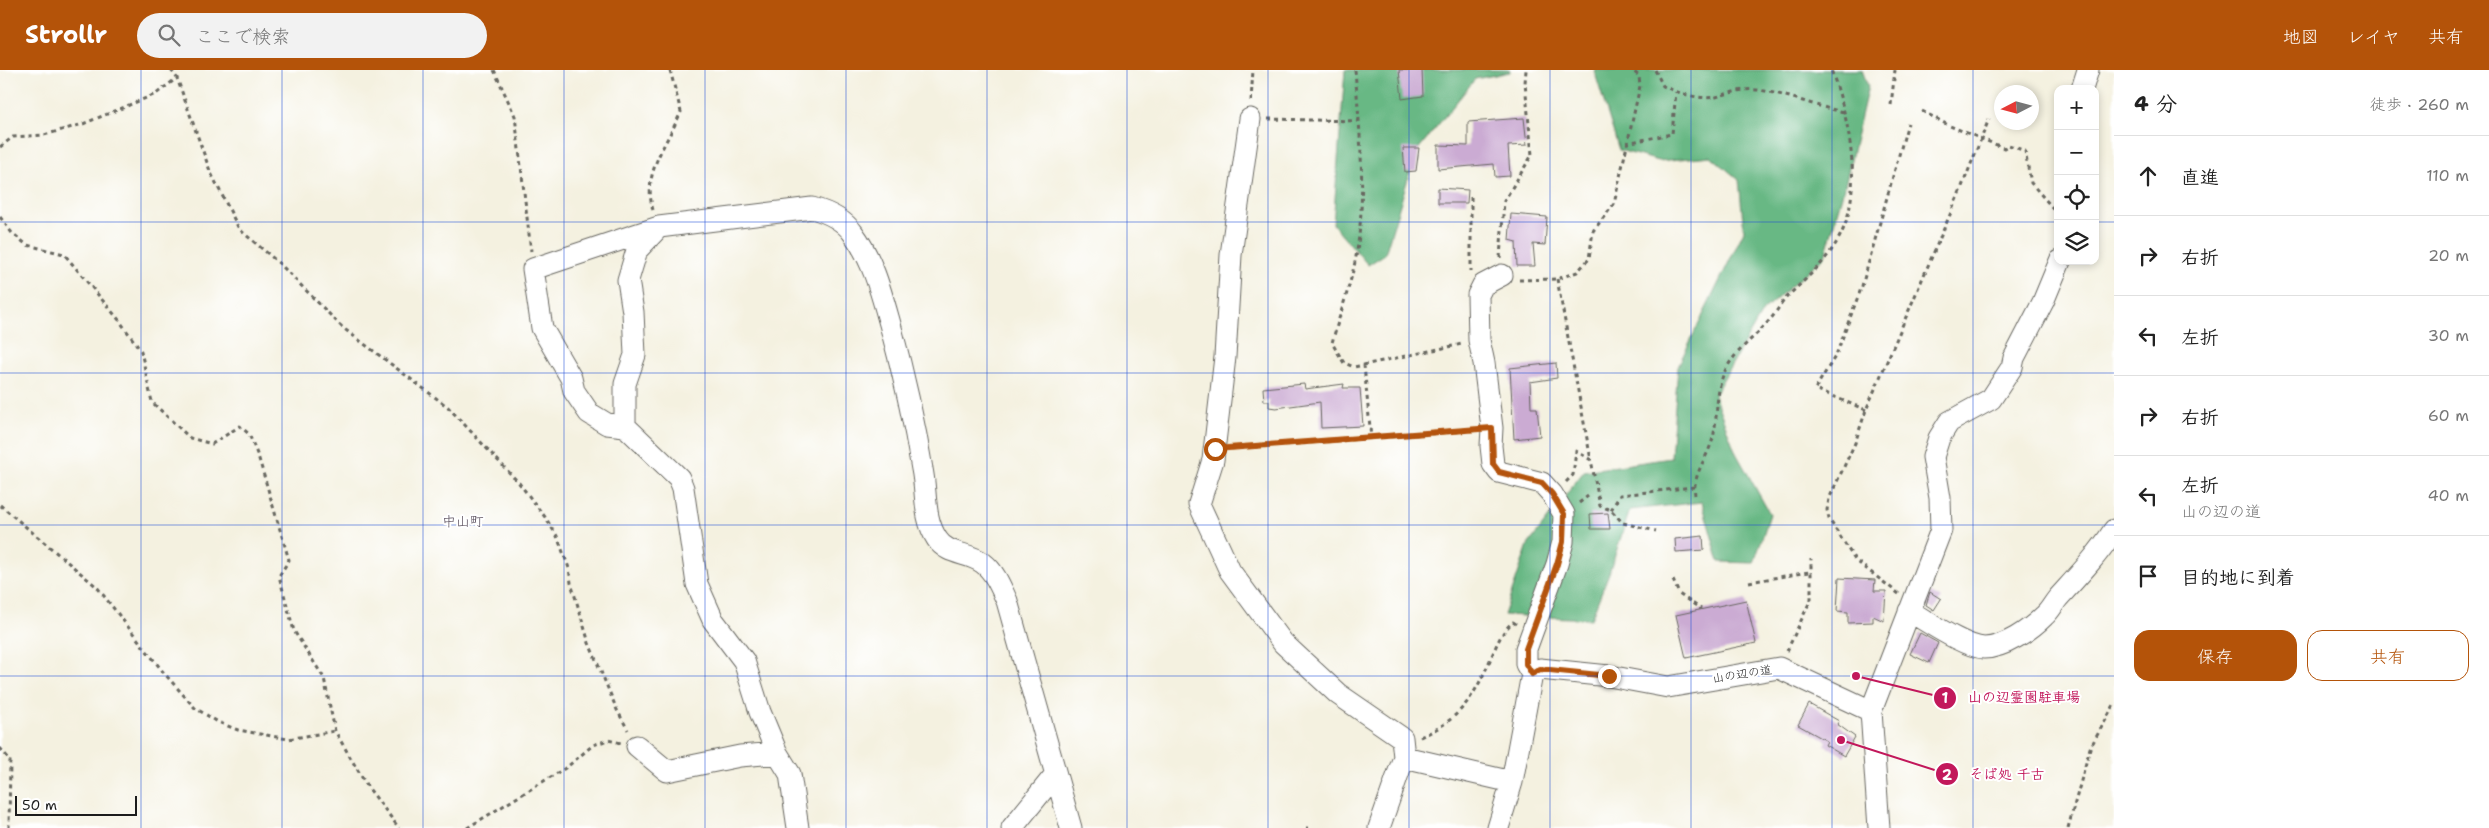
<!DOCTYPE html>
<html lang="ja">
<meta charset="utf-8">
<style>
body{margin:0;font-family:"Shantell Sans","Klee One",sans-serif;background:#f2f2f2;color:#222}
.controls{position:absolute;right:15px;top:15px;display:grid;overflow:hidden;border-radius:10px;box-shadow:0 2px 8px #0003}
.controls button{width:45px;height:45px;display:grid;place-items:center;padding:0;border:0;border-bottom:1px solid #e0e0e0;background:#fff;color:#222;font:25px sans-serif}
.compass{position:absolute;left:1994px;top:15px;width:45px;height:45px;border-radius:50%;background:#fff;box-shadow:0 2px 8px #0003;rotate:264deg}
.scale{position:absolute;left:15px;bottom:12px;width:122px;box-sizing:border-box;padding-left:5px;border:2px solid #1c1c1c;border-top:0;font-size:14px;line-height:18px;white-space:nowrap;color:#1c1c1c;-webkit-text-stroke:4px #fff;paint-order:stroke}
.stop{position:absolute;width:15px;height:15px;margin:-11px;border:4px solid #b45309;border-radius:50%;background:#fff}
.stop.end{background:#b45309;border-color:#fff;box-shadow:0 1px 5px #0008}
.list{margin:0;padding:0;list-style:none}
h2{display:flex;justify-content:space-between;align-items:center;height:65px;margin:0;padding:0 20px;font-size:21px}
h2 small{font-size:16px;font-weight:400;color:#767676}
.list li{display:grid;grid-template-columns:32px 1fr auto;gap:15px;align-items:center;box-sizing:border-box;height:80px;padding:0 20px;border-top:1px solid #e0e0e0}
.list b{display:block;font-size:19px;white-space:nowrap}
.list p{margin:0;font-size:16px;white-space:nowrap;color:#767676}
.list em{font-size:16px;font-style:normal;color:#767676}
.actions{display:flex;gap:10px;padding:15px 20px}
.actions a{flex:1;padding:11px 0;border:1px solid #b45309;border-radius:15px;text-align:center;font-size:18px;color:#b45309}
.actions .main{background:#b45309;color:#fff}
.icon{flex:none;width:28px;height:28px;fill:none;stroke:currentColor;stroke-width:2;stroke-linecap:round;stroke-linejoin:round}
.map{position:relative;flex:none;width:2114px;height:758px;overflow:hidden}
header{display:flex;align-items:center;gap:30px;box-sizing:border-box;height:70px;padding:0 25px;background:#b45309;color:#fff}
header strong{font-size:24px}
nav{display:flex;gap:28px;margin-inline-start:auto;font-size:18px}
.search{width:350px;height:45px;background:#f2f2f2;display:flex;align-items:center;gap:12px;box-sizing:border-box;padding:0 18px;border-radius:28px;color:#767676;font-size:19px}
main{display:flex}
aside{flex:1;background:#fff}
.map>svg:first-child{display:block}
</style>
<header>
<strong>Strollr</strong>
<div class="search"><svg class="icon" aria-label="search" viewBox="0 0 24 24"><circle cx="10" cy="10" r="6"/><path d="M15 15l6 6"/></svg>ここで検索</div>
<nav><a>地図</a><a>レイヤ</a><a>共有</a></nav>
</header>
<main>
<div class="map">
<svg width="2114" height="758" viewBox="0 0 2114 758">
<rect width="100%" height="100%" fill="#fff"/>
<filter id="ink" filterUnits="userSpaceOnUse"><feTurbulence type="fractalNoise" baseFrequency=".02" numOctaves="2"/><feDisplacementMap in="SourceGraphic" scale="10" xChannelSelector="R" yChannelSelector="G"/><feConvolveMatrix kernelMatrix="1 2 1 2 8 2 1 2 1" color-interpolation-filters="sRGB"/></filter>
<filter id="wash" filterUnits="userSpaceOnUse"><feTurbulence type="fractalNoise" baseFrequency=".0096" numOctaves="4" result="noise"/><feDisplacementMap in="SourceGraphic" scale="20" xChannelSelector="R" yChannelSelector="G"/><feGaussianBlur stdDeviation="1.12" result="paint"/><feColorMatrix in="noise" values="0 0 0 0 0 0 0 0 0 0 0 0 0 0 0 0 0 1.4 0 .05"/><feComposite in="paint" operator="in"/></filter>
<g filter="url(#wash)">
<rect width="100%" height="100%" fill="#f4f1e0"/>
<path fill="#67b884" stroke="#426a50" d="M 1345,0 L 1510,0 L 1510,2 L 1475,9 L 1416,82 L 1385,184 L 1368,195 L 1333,154 Z
M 1594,0 L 1862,0 L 1868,16 L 1846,111 L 1825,186 L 1763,241 L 1714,325 L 1736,383 L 1770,444 L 1754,493 L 1719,492 L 1702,432 L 1630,440 L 1609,503 L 1591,549 L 1504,545 L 1528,475 L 1584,401 L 1671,388 L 1678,296 L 1744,161 L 1739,110 L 1711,86 L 1659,91 L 1619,80 Z"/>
<g id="blocks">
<path fill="#cbabd3" d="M 1399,0 L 1422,0 L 1423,26 L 1402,29 Z
M 1524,48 L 1527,75 L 1508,76 L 1510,106 L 1495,107 L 1494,94 L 1438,99 L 1438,75 L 1468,76 L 1468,52 Z
M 1403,78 L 1419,78 L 1416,101 L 1405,102 Z
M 1438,118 L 1468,120 L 1467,133 L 1438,133 Z
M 1511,144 L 1547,147 L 1545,175 L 1533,174 L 1535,196 L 1517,196 L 1516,172 L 1509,170 Z
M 1556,293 L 1557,308 L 1530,312 L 1531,338 L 1537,338 L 1540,366 L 1514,369 L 1510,298 Z
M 1304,314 L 1305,319 L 1344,314 L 1343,318 L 1360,318 L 1363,356 L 1321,358 L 1320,332 L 1276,338 L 1269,337 L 1269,331 L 1264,331 L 1263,318 Z
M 1608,443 L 1610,459 L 1591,459 L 1590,444 Z
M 1703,466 L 1704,480 L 1676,482 L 1675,469 Z
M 1839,508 L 1875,510 L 1874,521 L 1886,521 L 1884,551 L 1873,546 L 1873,552 L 1848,553 L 1848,542 L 1837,541 Z
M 1930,522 L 1941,529 L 1934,540 L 1926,535 Z
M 1746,530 L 1756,573 L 1686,588 L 1676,545 Z
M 1920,563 L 1938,573 L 1929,593 L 1910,584 Z
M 1809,634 L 1839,651 L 1837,654 L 1855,667 L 1844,686 L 1825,675 L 1827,671 L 1798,655 Z"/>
</g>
</g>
<g filter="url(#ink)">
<use href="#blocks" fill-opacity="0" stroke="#686761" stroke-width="1"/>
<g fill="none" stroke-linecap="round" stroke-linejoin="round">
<defs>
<path id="minor" d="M 2082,19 L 2088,0
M 1250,49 L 1231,185 L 1225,287 L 1213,390 L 1199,434 L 1230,501 L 1283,573 L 1338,624 L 1402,668 L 1404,687 L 1379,758
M 1502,205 L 1483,215 L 1478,225 L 1479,270 L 1484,293 L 1492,358 L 1491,376 L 1493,394 L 1499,402 L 1542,413 L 1552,424 L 1564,444 L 1563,472 L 1557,494 L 1526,579 L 1526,594 L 1532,604
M 625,356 L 625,314 L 635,285 L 633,242 L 628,210 L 637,180 L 656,160
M 1909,541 C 1927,551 1964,577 1984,578 C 2004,578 2030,560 2044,546 C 2050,541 2053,534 2058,528 C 2078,506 2098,485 2114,460
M 637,676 L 667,701 L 740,686 L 777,683
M 1404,687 L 1512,712
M 798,758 L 790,704 L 777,683 L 760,642 L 744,591 L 713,550 L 697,514 L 683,418 L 679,408 L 625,356 L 607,354 L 589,343 L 574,321 L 571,308 L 542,258 L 533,199 L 659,157 L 812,138 C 827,142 843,149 853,163 C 873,190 881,222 890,254 C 903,302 914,350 922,399 C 927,422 923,448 937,469 C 947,485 968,482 983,493 C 995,502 1001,518 1007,531 L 1071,758
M 1012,758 L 1055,705
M 1498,758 L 1512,712 L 1532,604 L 1540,599 L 1609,606 L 1668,617 L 1779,598 L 1871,641
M 1879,758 L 1871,641 L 1941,460 L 1940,428 L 1933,387 L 1939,368 L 1949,352 L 1991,329 L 2012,297 L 2014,288 L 2043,232 L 2060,191"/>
</defs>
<use href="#minor" stroke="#686761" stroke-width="23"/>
<path stroke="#686761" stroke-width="3" stroke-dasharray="4 4" stroke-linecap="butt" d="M 171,0 L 177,8 L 210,101 L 239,159 L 280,194 L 343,258 L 448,337 L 519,413 L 545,447 L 557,466 L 569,498 L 571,513 L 589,573 L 617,640 L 628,660
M 494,0 L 515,46 L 531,181
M 1355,0 C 1360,62 1367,130 1355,192 C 1349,220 1339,246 1332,273 L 1344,293 L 1354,297 L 1462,274
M 1655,0 L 1663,16 C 1678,23 1699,30 1716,27 C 1730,23 1743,18 1758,20 C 1788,24 1815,37 1845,42
M 1251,31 L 1253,0
M 1891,35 L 1895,0
M 1922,41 L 1950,56 L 2004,78 L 2009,75 L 2025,81 L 2031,113 L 2058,144
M 1268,49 L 1358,51
M 1626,73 L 1672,64 L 1676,22
M 0,77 L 13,67 L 44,65 L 83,54 L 156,24 L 177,8
M 1471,127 L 1471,201
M 653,140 C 642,102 666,76 681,42 L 670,0
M 0,147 L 12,163 L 27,175 L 64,184 L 119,250 L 141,281 L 152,332 L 190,368 L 212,374 L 240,356 L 249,364 L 259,389 L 289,490 L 279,506 L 294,561 L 324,608 L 335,661 L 367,716 L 399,758
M 1500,188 L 1504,131 L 1532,85 L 1525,13 L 1526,0
M 1557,209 L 1591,390
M 1519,210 L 1557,209 L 1577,202 L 1589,189 L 1593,161 L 1614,134 L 1640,16 L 1639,6 L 1632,0
M 1364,295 L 1371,368
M 1866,340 L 1815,319 L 1836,285 L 1862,216 L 1908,53
M 1231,378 L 1474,360
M 1566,412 L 1573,405 L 1576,381 L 1591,390 L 1600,436 L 1611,440 L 1623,453 L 1656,461
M 1695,425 C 1692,405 1708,387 1713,368 C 1718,347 1715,321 1725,301 C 1734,282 1754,268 1767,253 C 1775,245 1780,234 1788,226 C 1809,205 1826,193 1840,166 C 1864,121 1849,46 1831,0
M 1579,433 L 1588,426
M 0,435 L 97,517 L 164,603 L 195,638 L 218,652 L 238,660 L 288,669 L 335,661
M 1611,440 L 1620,425 L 1694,417
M 1673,510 L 1679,524 L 1701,539
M 1749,512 L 1809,502
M 1899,524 L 1855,490 L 1829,449 L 1827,440 L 1829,429 L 1855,373 L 1866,340 L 1961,119 L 1989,49
M 1787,581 L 1811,529 L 1811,489
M 1420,667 C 1460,650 1474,627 1491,588 C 1497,574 1501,562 1513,552 L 1516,554
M 0,678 L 10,690 L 9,758
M 467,758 L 567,697 L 593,675 L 608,670 L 621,673
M 1306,758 L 1308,758
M 2068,758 L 2090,678 L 2114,635"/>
<use href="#minor" stroke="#fff" stroke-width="21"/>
</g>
</g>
<g fill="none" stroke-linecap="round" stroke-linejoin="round" filter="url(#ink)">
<path stroke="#b45309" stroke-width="6" d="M 1215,379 L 1492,358 L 1493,394 L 1499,402 L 1542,413 L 1552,424 L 1564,444 L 1563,472 L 1557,494 L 1526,579 L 1526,594 L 1532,604 L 1540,599 L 1609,606"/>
</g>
<path fill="none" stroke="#1d4ed8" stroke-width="1" stroke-opacity="0.55" d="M 141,0 L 141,758M 282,0 L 282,758M 423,0 L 423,758M 564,0 L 564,758M 705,0 L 705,758M 846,0 L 846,758M 987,0 L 987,758M 1127,0 L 1127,758M 1268,0 L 1268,758M 1409,0 L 1409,758M 1550,0 L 1550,758M 1691,0 L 1691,758M 1832,0 L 1832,758M 1973,0 L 1973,758M 0,152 L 2058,152M 2095,152 L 2114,152M 0,303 L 2114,303M 0,455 L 2114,455M 0,606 L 2114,606"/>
<g text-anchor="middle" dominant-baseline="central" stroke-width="4" stroke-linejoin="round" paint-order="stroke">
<g font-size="12" fill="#1c1c1c" stroke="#fff">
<text transform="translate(1742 604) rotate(-9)">山の辺の道</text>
</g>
<g font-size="14" fill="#594e5c" stroke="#fff">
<text x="463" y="451">中山町</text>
</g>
</g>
<path fill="none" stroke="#c2185b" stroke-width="2" d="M1856 606L1945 628M1841 670L1947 704"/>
<g fill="#c2185b" stroke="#fff" stroke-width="2">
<circle cx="1856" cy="606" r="5"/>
<circle cx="1841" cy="670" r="5"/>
<circle cx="1945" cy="628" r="12"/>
<circle cx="1947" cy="704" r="12"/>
</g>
<g font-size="15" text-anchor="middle" font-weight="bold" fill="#fff">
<text x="1945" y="633">1</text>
<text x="1947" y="710">2</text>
</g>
<g font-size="14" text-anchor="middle" font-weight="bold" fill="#c2185b" stroke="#fff" stroke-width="4" stroke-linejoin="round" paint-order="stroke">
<text x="2024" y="632">山の辺霊園駐車場</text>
<text x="2007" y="709">そば処 千古</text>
</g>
</svg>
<div class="controls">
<button>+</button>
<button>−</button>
<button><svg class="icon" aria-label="locate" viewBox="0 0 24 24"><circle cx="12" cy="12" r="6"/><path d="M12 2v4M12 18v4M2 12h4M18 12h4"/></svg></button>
<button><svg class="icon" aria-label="layers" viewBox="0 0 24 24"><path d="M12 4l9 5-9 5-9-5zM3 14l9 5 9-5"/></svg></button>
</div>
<svg class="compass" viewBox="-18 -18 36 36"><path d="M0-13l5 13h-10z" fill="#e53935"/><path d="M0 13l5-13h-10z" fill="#767676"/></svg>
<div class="scale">50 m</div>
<div class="stop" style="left:1215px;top:379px"></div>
<div class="stop end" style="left:1609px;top:606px"></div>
</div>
<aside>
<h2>4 分<small>徒歩 · 260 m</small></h2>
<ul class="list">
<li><svg class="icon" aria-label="ahead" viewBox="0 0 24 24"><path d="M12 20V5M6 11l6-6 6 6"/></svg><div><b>直進</b></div><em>110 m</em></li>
<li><svg class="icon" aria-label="right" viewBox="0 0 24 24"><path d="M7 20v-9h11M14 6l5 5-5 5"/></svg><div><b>右折</b></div><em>20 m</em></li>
<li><svg class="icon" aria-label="left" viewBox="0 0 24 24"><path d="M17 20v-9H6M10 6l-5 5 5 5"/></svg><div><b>左折</b></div><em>30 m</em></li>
<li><svg class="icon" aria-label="right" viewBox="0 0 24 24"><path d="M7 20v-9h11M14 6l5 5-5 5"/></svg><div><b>右折</b></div><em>60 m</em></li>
<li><svg class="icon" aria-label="left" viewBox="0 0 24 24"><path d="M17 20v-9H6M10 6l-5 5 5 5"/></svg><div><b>左折</b><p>山の辺の道</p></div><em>40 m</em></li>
<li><svg class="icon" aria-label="arrive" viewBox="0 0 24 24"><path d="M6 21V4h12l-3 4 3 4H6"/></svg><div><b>目的地に到着</b></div></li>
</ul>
<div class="actions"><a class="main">保存</a><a>共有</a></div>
</aside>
</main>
